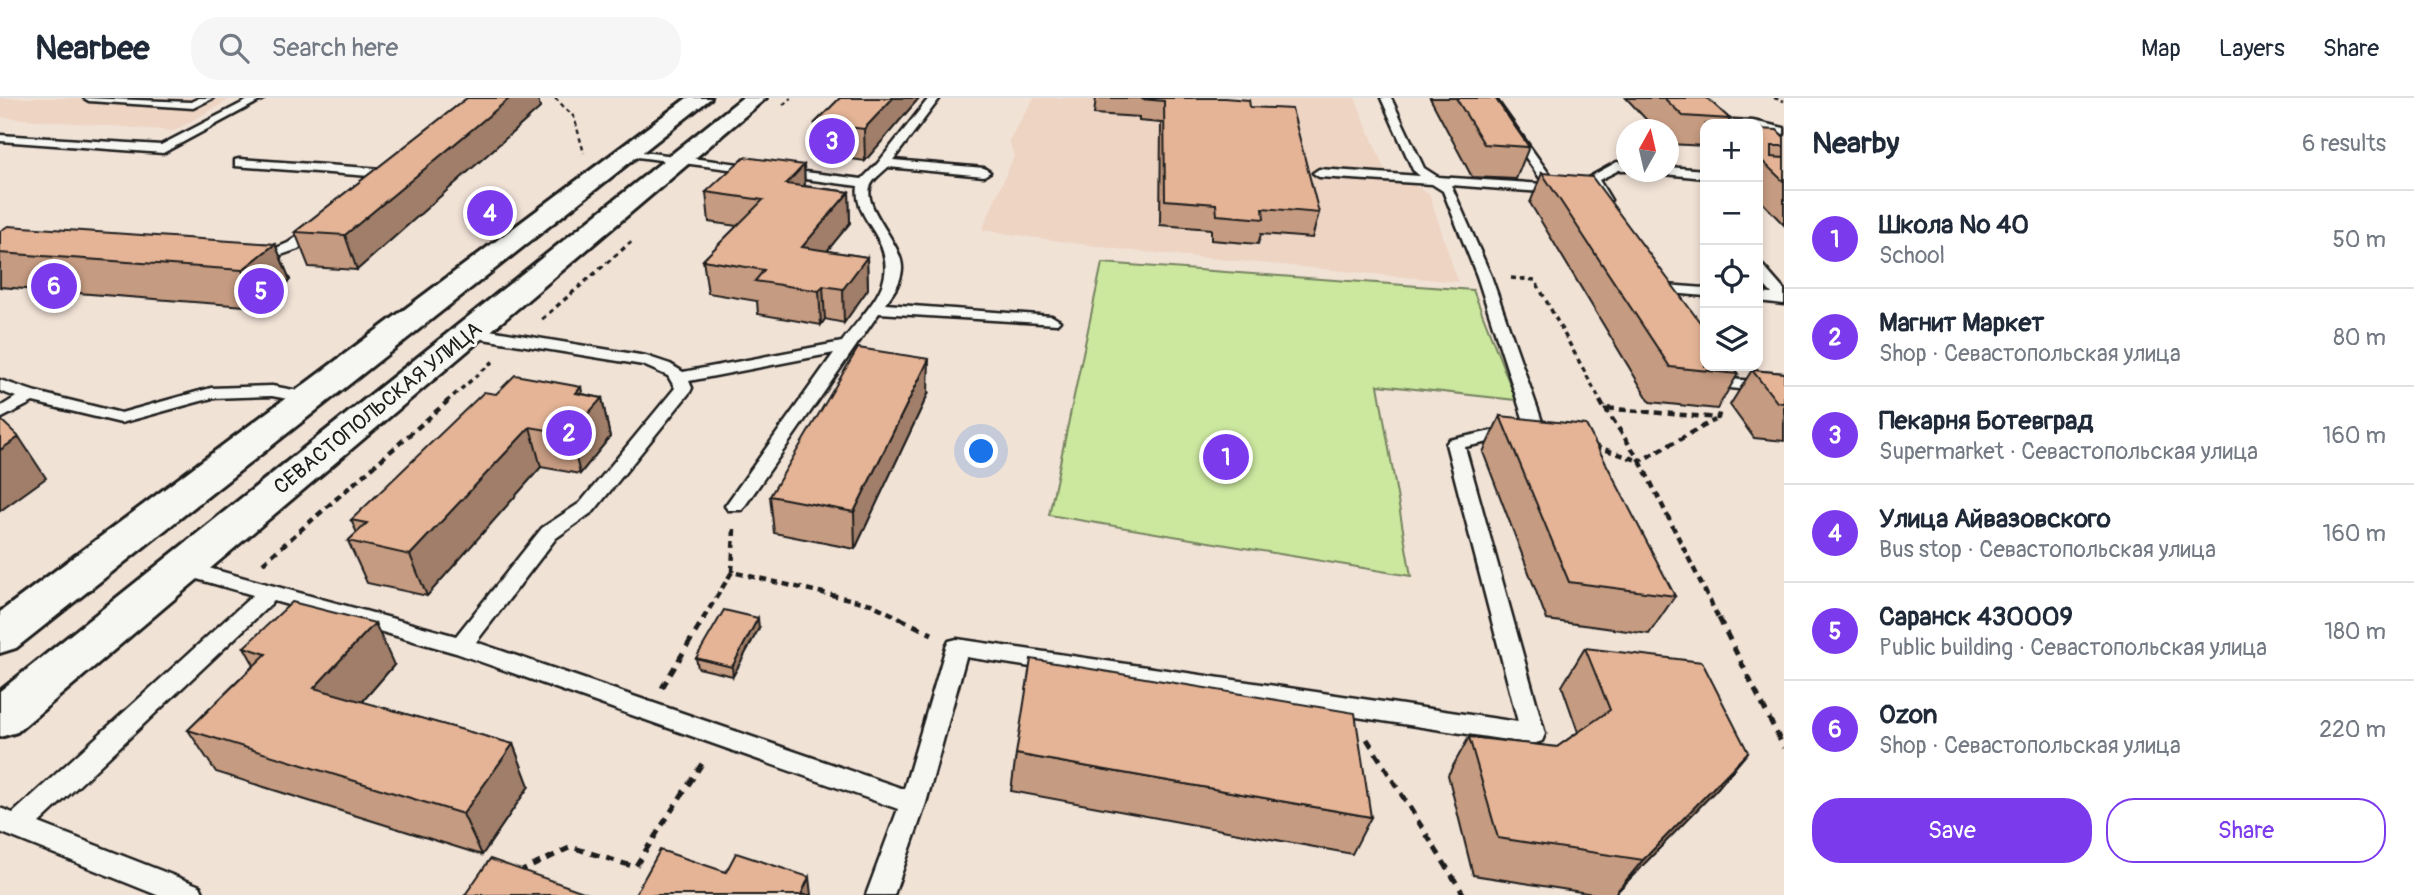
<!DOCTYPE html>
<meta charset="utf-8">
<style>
body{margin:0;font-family:Pangolin,sans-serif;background:#f6f6f7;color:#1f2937}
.controls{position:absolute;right:21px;top:21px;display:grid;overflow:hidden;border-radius:14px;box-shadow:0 4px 10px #0003}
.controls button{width:63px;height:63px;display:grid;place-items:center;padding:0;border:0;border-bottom:2px solid #e0e1e3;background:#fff;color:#1f2937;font:35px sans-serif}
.compass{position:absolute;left:1616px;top:21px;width:63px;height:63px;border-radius:50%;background:#fff;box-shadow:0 4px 10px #0003;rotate:8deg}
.you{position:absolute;left:982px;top:354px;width:24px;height:24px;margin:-18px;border:5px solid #fff;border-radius:50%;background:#1a73e8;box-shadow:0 0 0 10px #1a73e833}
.badge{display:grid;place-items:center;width:46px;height:46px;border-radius:50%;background:#7c3aed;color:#fff;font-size:23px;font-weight:700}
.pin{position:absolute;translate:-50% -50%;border:4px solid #fff;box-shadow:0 2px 7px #0006}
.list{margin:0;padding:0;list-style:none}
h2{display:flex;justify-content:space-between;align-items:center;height:91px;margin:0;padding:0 28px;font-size:30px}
h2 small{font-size:23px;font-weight:400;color:#747a83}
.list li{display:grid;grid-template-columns:46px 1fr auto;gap:21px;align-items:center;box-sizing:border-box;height:98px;padding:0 28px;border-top:2px solid #e0e1e3}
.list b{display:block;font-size:26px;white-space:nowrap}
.list p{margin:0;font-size:23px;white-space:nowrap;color:#747a83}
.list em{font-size:23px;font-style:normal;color:#747a83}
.actions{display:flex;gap:14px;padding:21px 28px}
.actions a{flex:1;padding:16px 0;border:2px solid #7c3aed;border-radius:28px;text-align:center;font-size:24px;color:#7c3aed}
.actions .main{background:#7c3aed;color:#fff}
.icon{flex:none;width:38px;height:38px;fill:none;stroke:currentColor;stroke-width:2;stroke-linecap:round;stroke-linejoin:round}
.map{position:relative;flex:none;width:1784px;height:797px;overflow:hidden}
header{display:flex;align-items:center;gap:42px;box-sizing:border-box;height:98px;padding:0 35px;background:#fff;border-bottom:2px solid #e0e1e3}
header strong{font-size:33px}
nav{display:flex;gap:38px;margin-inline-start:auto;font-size:24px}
.search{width:490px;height:63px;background:#f6f6f7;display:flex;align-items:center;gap:18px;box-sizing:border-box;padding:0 24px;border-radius:28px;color:#747a83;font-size:26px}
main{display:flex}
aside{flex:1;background:#fff}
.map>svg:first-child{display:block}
</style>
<header>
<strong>Nearbee</strong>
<div class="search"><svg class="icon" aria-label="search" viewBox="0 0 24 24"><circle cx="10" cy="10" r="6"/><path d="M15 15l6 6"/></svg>Search here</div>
<nav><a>Map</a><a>Layers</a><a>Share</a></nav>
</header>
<main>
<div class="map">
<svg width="1784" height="797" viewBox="0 0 1784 797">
<rect width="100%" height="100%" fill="#f1e2d6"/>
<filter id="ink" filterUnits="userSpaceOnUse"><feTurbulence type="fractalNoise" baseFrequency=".0143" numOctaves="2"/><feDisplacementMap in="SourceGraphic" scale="14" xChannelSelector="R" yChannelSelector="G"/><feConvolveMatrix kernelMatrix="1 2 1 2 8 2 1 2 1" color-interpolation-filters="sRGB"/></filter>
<g filter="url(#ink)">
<path fill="#edd4c3" d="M 0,0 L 232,0 L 174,33 L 0,19 Z
M 1034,0 L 1355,0 L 1384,70 L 1429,95 L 1458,184 L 1124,152 L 982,132 L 1014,58 L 1009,42 Z"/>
<path fill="#cce89f" stroke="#74825e" stroke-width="2" d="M 1102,165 L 1473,192 L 1516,302 L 1378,287 L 1411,478 L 1049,417 Z"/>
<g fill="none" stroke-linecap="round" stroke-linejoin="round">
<defs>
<path id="service" d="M 84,0 L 191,4 L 199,0 L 213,0 L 193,10 L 89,3 Z
M 252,0 L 265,0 L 163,55 L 0,43 L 0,37 L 161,47 Z
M 929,0 L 940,0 L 893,62 L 984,70 L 990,74 L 984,78 L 888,69 C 883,74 876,79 872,85 C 858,107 903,144 902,171 C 901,185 893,195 885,206 L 1052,218 L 1060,223 L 1057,226 L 879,215 L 742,412 L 728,412 L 725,408 L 834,255 L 689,283 L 692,290 L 690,294 L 594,413 L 556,440 L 476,544 L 904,691 L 946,549 L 949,543 L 957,541 L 1518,624 L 1446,346 L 1449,342 L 1525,326 L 1477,178 L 1443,93 L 1432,86 L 1319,79 L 1313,75 L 1319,71 L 1420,78 L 1413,72 L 1381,0 L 1391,0 L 1424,70 L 1438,79 L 1544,86 L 1485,0 L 1495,0 L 1557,87 L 1569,91 L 1563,95 L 1554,95 L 1451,87 L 1491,178 L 1544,329 L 1541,333 L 1465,349 L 1545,636 L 1542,643 L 1533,646 L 966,559 L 926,705 L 894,797 L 866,797 L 898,711 L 456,555 L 274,503 L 39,725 L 200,788 L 204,797 L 157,797 L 0,734 L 0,710 L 13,715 L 253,497 L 176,475 L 173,470 L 176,465 L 183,463 L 456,538 L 542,430 L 580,405 L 675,290 L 668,278 L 643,267 L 471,239 L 465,237 L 463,234 L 465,231 L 471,229 L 646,258 L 670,266 L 683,274 L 842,244 C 873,202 905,181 871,129 C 862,115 856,104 858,88 L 630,58 L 624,54 L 626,52 L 862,81 L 878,65 Z
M 1715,21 L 1753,23 L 1784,30 L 1784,36 L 1758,30 L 1758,26 L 1711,26 L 1711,22 Z
M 239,61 L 383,71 L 389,75 L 383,79 L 235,68 L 235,62 Z
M 1617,64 L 1626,66 L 1626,72 L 1619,72 L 1599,82 L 1611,102 L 1605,106 L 1600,105 L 1586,81 Z
M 1668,69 L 1705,72 L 1705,80 L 1664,76 L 1662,74 L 1668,74 Z
M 318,124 L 323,125 L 323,131 L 298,151 L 256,166 L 249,162 L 288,145 Z
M 1758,167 L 1763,168 L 1784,192 L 1784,206 L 1758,203 L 1758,195 L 1772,196 L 1758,180 Z
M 1665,187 L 1705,190 L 1705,198 L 1660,194 L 1658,191 Z
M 1708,268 L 1724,268 L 1732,281 L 1784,286 L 1784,296 L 1721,289 Z
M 0,282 L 36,294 L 121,315 L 211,290 L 272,288 L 315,296 L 318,300 L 309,305 L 272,298 L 212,300 L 121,325 L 33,304 L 0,321 L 0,309 L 16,299 L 0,293 Z"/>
<path id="secondary" d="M 687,0 L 711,0 L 16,550 L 0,555 L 0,514 Z
M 742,0 L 766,0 L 17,634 L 0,639 L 0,593 Z"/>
</defs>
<use href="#service" stroke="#1c1c1c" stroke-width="5"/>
<use href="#secondary" stroke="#1c1c1c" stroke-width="6"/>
<path stroke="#1c1c1c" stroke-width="2.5" stroke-dasharray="4.5 3.5" stroke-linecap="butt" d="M 555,0 L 574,19 L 584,55
M 1774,0 L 1784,3
M 783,7 L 791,0"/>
<path stroke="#1c1c1c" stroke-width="3.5" stroke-dasharray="5 4.5" stroke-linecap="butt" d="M 1511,180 L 1535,182 L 1601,304
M 542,221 L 631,144
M 446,304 L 496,261"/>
<path stroke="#1c1c1c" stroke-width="4.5" stroke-dasharray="7 5" stroke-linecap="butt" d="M 1600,303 L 1604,310 L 1718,320 L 1720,311
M 1605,310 L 1640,363 L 1715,322
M 1594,348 L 1640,363 L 1719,521
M 734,431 L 732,474 L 871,506 L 902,521
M 263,465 L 448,303
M 703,521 L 732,474"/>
<path stroke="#1c1c1c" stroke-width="5" stroke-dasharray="9 7" stroke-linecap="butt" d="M 899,520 L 932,536
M 1719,520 L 1784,650
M 662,590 L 704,520
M 1367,641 L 1464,797
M 518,775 L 571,749 L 635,769 L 705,661"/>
<use href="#service" fill="#f6f6f2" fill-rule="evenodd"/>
<use href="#secondary" fill="#f6f6f2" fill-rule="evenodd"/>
</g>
<path fill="#c59b81" stroke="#1c1c1c" stroke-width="2" d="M 467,0 L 538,0 L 540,10 L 357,172 L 309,169 L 295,134 Z
M 840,0 L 919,0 L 865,63 L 816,56 L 815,25 Z
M 1096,0 L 1224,0 L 1250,9 L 1319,115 L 1312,140 L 1261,136 L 1258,146 L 1211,142 L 1211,131 L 1160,127 L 1161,25 L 1139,23 L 1139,19 L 1094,16 Z
M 1430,0 L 1495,0 L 1529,49 L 1516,81 L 1472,79 Z
M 1626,0 L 1707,0 L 1730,21 L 1728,26 L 1705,26 L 1705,48 L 1669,46 L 1669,32 L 1656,32 Z
M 1758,31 L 1784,39 L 1784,127 L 1758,100 Z
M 804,67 L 805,88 L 849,94 L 850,125 L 827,153 L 867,159 L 868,191 L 844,225 L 825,221 L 821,227 L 758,216 L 757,203 L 708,195 L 703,162 L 737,128 L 709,124 L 706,94 Z
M 1542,75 L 1738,276 L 1717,311 L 1650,304 L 1530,105 Z
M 0,133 L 275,146 L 290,182 L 258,209 L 0,189 Z
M 1752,272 L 1784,275 L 1784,343 L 1754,340 L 1730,307 Z
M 496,296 L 583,296 L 602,300 L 610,339 L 580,376 L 541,369 L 427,498 L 367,485 L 348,443 L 357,435 L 351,422 Z
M 928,296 L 855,451 L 774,435 L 770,398 Z
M 1500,318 L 1675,498 L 1649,536 L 1547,522 L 1483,354 Z
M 759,530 L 733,578 L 698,570 L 696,560 Z
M 244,549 L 394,567 L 362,604 L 513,646 L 529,688 L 482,757 L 216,674 L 188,632 L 254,567 Z
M 1585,550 L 1748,654 L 1716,692 L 1614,797 L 1600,797 L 1473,777 L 1448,677 L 1469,639 L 1557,649 L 1578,634 L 1562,588 Z
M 1016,656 L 1371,719 L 1352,756 L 1011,693 Z"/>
<path fill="#a07e69" stroke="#1c1c1c" stroke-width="2" d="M 510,0 L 538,0 L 540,10 L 357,172 L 345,137 Z
M 893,0 L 919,0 L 865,63 L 864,31 Z
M 804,67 L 805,97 L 786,86 Z
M 849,94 L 850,125 L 804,181 L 802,149 Z
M 275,146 L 290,182 L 258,209 L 242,172 Z
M 867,159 L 868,191 L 844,225 L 843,191 Z
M 823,188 L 825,221 L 821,227 L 819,193 Z
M 929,261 L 928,296 L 855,451 L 854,414 Z
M 581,289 L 587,316 L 602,300 L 610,339 L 580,376 L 570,336 L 576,295 Z
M 530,329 L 541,369 L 427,498 L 410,457 Z
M 19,339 L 46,380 L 0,413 L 0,352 Z
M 758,520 L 759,530 L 733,578 L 732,569 Z
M 375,525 L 394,567 L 337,633 L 314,590 Z
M 513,646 L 529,688 L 482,757 L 463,716 Z
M 1748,654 L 1716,692 L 1614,797 L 1643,762 Z
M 809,779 L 811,797 L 801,797 Z"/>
<path fill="#e5b496" stroke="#1c1c1c" stroke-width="2" d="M 467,0 L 510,0 L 345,137 L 295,134 Z
M 840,0 L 893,0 L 864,31 L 815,25 Z
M 1142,0 L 1224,0 L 1249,2 L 1250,9 L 1292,11 L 1319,115 L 1263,110 L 1264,121 L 1217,117 L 1216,106 L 1165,102 L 1164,3 L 1142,1 Z
M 1456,0 L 1495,0 L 1529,49 L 1484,46 Z
M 1664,0 L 1707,0 L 1730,21 L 1683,18 Z
M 1758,31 L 1777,32 L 1784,39 L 1784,48 L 1771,48 L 1771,59 L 1784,60 L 1784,84 L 1758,59 Z
M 744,59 L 804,67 L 786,86 L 849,94 L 802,149 L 867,159 L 843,191 L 823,188 L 819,193 L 755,183 L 764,172 L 703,162 L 763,102 L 706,94 Z
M 1542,75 L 1592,79 L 1705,231 L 1705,268 L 1733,268 L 1738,276 L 1670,269 Z
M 8,128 L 275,146 L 242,172 L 0,155 L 0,133 Z
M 858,250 L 929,261 L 854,414 L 770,398 Z
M 1752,272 L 1784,275 L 1784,305 L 1777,304 Z
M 515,277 L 581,289 L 576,295 L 602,300 L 570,336 L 530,329 L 410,457 L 348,443 L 367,425 L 351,422 L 484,294 L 496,296 Z
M 1500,318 L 1586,327 L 1675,498 L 1569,484 Z
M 0,321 L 19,339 L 0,352 Z
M 292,504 L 375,525 L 314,590 L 513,646 L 463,716 L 188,632 L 266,556 L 244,549 Z
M 724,512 L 758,520 L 732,569 L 696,560 Z
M 1585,550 L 1702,564 L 1748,654 L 1643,762 L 1498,740 L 1469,639 L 1557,649 L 1610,612 Z
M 1031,561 L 1355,615 L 1371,719 L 1016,656 Z
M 660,752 L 726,774 L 736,755 L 809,779 L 801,797 L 635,797 Z
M 490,761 L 592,797 L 465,797 Z"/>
</g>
<g text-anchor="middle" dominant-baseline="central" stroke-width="6" stroke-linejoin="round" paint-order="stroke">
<g font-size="21" fill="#1c1c1c" stroke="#f6f6f2">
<text transform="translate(378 310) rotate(-39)">СЕВАСТОПОЛЬСКАЯ УЛИЦА</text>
</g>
</g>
</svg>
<div class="controls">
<button>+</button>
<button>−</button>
<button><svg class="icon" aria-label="locate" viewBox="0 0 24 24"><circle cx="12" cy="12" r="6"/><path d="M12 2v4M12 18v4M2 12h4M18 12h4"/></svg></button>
<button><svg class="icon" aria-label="layers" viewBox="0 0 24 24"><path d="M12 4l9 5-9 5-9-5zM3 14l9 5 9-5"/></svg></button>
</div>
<svg class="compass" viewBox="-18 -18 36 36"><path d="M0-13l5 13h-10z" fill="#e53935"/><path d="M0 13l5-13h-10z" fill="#747a83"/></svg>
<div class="you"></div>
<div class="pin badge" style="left:1226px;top:359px">1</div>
<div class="pin badge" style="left:569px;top:335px">2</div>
<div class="pin badge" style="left:832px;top:43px">3</div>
<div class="pin badge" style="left:490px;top:115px">4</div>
<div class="pin badge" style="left:261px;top:193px">5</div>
<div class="pin badge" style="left:54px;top:188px">6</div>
</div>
<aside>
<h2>Nearby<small>6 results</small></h2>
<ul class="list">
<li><span class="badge">1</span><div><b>Школа № 40</b><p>School</p></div><em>50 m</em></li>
<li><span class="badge">2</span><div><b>Магнит Маркет</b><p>Shop · Севастопольская улица</p></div><em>80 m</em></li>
<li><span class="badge">3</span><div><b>Пекарня Ботевград</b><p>Supermarket · Севастопольская улица</p></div><em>160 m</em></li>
<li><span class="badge">4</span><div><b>Улица Айвазовского</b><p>Bus stop · Севастопольская улица</p></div><em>160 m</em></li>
<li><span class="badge">5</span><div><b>Саранск 430009</b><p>Public building · Севастопольская улица</p></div><em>180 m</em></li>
<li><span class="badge">6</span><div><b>Ozon</b><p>Shop · Севастопольская улица</p></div><em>220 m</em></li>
</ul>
<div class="actions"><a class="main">Save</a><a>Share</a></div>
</aside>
</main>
